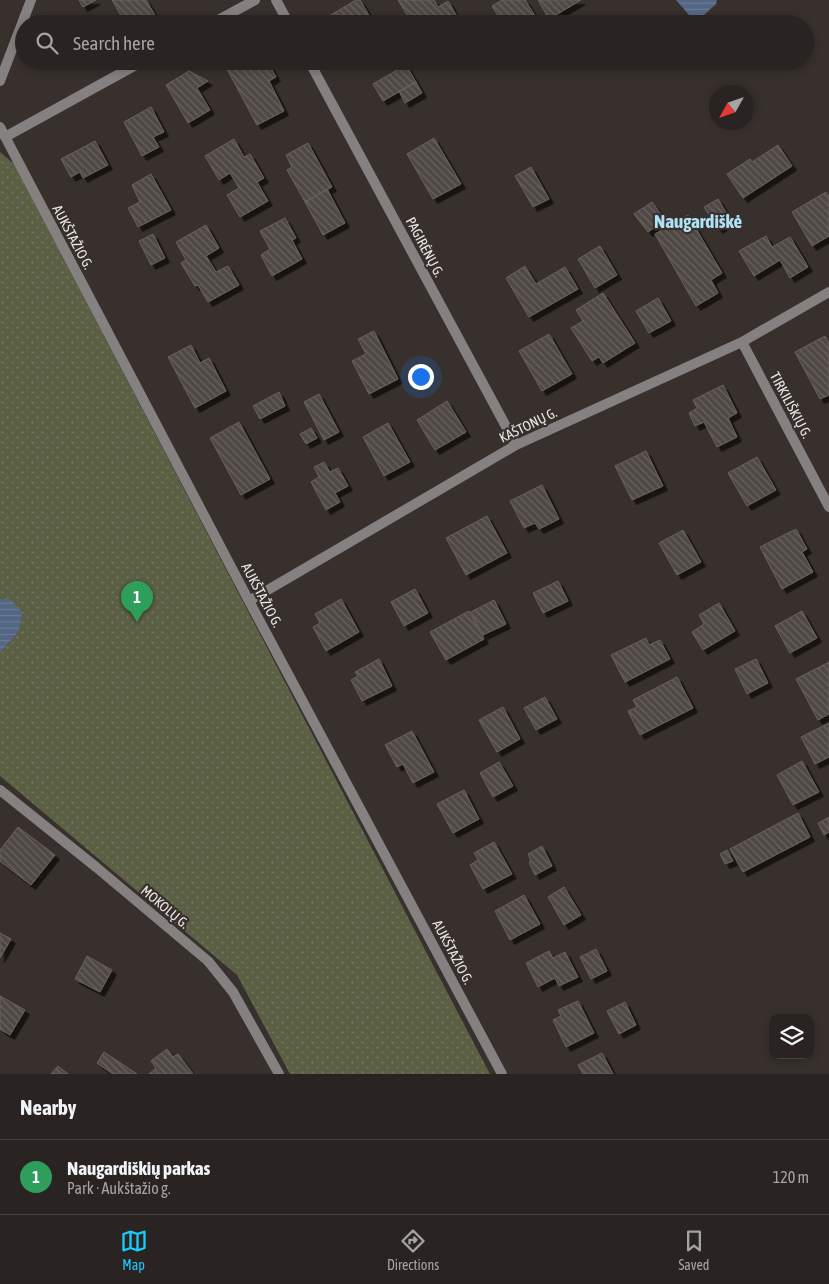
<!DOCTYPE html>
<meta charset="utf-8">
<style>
body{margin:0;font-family:"Asap Condensed",sans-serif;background:#312c2a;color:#f1f3f6}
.controls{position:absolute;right:15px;bottom:15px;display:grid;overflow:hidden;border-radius:10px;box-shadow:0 2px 8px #0003}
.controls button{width:45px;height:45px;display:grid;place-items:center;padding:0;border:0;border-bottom:1px solid #45413f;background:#292421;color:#f1f3f6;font:25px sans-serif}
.compass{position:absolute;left:709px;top:85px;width:45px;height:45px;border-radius:50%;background:#292421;box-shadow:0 2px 8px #0003;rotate:230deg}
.you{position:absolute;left:420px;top:376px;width:18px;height:18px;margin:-12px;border:4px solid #fff;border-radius:50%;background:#1a73e8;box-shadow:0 0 0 8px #1a73e833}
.badge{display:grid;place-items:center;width:32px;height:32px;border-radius:50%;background:#19cafc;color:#fff;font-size:16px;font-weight:700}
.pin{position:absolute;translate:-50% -41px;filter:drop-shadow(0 1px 2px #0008)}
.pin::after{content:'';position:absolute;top:26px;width:18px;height:15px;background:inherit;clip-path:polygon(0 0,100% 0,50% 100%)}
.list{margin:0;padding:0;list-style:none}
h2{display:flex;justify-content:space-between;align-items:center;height:65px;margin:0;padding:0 20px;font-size:21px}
h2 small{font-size:16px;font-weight:400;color:#a5a4a5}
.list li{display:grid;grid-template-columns:32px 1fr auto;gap:15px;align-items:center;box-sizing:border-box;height:75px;padding:0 20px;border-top:1px solid #45413f}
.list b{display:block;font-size:19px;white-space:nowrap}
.list p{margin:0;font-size:16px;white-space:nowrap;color:#a5a4a5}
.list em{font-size:16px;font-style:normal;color:#a5a4a5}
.icon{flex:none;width:28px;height:28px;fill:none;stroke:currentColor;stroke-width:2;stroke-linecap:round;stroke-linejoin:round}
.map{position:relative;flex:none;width:829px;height:1074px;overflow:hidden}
.search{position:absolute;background:#292421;box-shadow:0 2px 8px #0003;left:15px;right:15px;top:15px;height:55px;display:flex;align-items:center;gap:12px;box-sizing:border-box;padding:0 18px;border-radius:28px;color:#a5a4a5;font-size:19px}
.sheet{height:140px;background:#292421}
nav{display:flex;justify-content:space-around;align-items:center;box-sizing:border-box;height:70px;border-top:1px solid #45413f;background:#292421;font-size:14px;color:#a5a4a5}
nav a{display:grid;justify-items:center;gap:2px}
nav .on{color:#19cafc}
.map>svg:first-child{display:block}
</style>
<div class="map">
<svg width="829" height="1074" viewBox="0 0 829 1074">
<defs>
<pattern id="green-dots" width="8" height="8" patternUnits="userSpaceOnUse" patternTransform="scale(1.25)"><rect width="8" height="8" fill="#5b5f44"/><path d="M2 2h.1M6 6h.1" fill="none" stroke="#73765f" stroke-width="1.8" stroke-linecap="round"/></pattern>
<pattern id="water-rules" width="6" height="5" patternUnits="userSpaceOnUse" patternTransform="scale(1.25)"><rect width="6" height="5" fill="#536684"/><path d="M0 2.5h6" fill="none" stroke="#6c7c95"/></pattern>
<pattern id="building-back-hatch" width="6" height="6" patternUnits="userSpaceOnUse" patternTransform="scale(1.25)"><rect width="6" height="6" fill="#504844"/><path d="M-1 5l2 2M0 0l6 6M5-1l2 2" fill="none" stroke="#69625f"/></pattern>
<filter id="shadow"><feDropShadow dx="4.5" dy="4.5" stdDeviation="0" flood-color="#0009"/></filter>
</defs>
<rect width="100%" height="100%" fill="#37302c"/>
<path fill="url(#green-dots)" d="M 0,152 L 14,164 L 490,1074 L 290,1074 L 237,975 L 0,776 L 0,653 L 19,631 L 10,599 L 0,599 Z"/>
<path fill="url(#water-rules)" d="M 676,0 L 717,0 L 716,4 L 704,15 L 689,15 Z
M 0,599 L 10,599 L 22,612 L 19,631 L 0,653 Z"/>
<path fill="url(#building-back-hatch)" stroke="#6a615d" filter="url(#shadow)" d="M 79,0 L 96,0 L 83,7 Z
M 112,0 L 146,0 L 156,17 L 145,24 L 126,24 Z
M 356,0 L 360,0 L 374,24 L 334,24 L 329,16 Z
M 398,0 L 434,0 L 438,7 L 448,1 L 459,20 L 454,24 L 441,24 L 436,15 L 421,24 L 415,14 L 409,18 Z
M 502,0 L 525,0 L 540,24 L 503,24 L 492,6 Z
M 538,0 L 581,0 L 549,19 Z
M 242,61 L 267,61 L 276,77 L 269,81 L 284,111 L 257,125 L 227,69 Z
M 406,65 L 416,82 L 383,101 L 373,84 Z
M 189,71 L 208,81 L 197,88 L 210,110 L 188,123 L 166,85 Z
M 416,82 L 422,93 L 405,103 L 399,91 Z
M 151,107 L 164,132 L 153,137 L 159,147 L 142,156 L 124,122 Z
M 434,138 L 461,184 L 433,199 L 407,154 Z
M 234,139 L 244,157 L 250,154 L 264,178 L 257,182 L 268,201 L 240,217 L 227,195 L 239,188 L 230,173 L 219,180 L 205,156 Z
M 95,141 L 108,165 L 83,178 L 80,172 L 71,177 L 61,159 Z
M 308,143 L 332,187 L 305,202 L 287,170 L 292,167 L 286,155 Z
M 778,145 L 792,166 L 743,198 L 727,174 L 750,159 L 752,162 Z
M 531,167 L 549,199 L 533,207 L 515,176 Z
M 151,174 L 171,210 L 138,227 L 128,208 L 140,202 L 132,185 Z
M 327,189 L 345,223 L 323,235 L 305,202 Z
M 826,192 L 829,196 L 829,236 L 812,246 L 792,212 Z
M 718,199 L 731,221 L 718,229 L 704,207 Z
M 652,202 L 665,220 L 648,232 L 634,214 Z
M 688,215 L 722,273 L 711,280 L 718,293 L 696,306 L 655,234 Z
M 285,218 L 296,238 L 292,240 L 302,259 L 272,276 L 261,255 L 270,249 L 260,231 Z
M 206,225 L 219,248 L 206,256 L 216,272 L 228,266 L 239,285 L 208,302 L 198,285 L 195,286 L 181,263 L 186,260 L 176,242 Z
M 153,234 L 165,258 L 151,265 L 139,241 Z
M 766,236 L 772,247 L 790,237 L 808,267 L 790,278 L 780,260 L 754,276 L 739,251 Z
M 600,246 L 617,275 L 595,288 L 578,259 Z
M 525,266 L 536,284 L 565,267 L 578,289 L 529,317 L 506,278 Z
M 603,293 L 635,343 L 603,363 L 599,357 L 592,361 L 571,328 L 583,321 L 576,310 Z
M 658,298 L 671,321 L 649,333 L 636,311 Z
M 374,331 L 398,379 L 369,394 L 352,361 L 366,354 L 358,339 Z
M 549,334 L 572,374 L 542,391 L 519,351 Z
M 825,336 L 829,343 L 829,395 L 820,399 L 795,352 Z
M 191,345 L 200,363 L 209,358 L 226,391 L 195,408 L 168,357 Z
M 723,385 L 737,413 L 728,418 L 737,437 L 717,447 L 704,422 L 695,426 L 689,413 L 697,408 L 693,400 Z
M 279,392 L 285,406 L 260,419 L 253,406 Z
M 319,394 L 339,432 L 324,440 L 304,402 Z
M 447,401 L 466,432 L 435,450 L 417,420 Z
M 239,422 L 270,479 L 241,495 L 210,438 Z
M 388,423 L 410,462 L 384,476 L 363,437 Z
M 311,428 L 317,438 L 306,444 L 300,434 Z
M 646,451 L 663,486 L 632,500 L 615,466 Z
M 757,457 L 776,490 L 747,506 L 728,473 Z
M 324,462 L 330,472 L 338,468 L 348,486 L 335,493 L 340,502 L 326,510 L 311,482 L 319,477 L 314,467 Z
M 542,485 L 559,519 L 539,529 L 535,523 L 524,528 L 510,501 Z
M 487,516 L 507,553 L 466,575 L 446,538 Z
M 796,529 L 807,549 L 802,552 L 813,572 L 782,589 L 760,547 Z
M 683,530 L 701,562 L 677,575 L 659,543 Z
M 558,581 L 568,601 L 543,613 L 533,593 Z
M 415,589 L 428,613 L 404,626 L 391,602 Z
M 341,599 L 359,632 L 326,651 L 313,627 L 320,623 L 315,614 Z
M 494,600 L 506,624 L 483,635 L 471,612 Z
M 719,603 L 735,631 L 703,650 L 692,632 L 704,624 L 699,615 Z
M 469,611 L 484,639 L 446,660 L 430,632 Z
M 802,611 L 817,638 L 790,653 L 775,626 Z
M 646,638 L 649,645 L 660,640 L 670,659 L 625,682 L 611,655 Z
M 379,659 L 392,686 L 362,701 L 351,680 L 358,676 L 355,672 Z
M 756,659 L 768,683 L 747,694 L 735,669 Z
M 829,662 L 829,714 L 818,720 L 796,679 Z
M 677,677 L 693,708 L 640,735 L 628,711 L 637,707 L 633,700 Z
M 545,697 L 557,719 L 536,730 L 524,708 Z
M 503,707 L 520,739 L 497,752 L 479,720 Z
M 829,723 L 829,757 L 815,764 L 801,737 Z
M 412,731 L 434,772 L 413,783 L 403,764 L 397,767 L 385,745 Z
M 802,761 L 819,792 L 793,805 L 777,775 Z
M 499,762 L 513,786 L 493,797 L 480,773 Z
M 464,790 L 479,819 L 453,833 L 437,804 Z
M 798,813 L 810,837 L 743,872 L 730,849 Z
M 829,817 L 829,832 L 824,835 L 818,823 Z
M 18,827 L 55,855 L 31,885 L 0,861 L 0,850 Z
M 494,842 L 512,874 L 483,889 L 470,865 L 478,860 L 474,853 Z
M 542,846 L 552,866 L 535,875 L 529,862 L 531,861 L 528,854 Z
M 727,850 L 733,861 L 725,864 L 720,854 Z
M 564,887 L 581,915 L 564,925 L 548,897 Z
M 524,895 L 540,924 L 510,940 L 495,911 Z
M 0,933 L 11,939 L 0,958 Z
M 596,949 L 607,971 L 591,979 L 580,957 Z
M 549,951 L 553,958 L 565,952 L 578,977 L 559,986 L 555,978 L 538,987 L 526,963 Z
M 87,956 L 112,970 L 100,992 L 75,979 Z
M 0,996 L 25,1010 L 10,1035 L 0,1029 Z
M 578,1001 L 594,1033 L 566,1047 L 553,1020 L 561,1016 L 558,1010 Z
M 625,1002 L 636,1025 L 619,1034 L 607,1011 Z
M 167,1049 L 173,1057 L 178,1054 L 193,1074 L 149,1074 L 156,1068 L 151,1061 Z
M 104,1052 L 137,1074 L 113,1074 L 97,1063 Z
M 602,1053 L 613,1074 L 583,1074 L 578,1065 Z
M 58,1066 L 68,1074 L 51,1074 Z"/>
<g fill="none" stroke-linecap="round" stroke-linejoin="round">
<path stroke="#858181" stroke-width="10" d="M 276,0 L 289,24
M 211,24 L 255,0
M 309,61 L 516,445
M 0,81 L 31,0
M 0,127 L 249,601 L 502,1074
M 5,137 L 143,61
M 742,342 L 829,507
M 249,601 L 516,445 L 742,342 L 829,292
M 0,790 L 96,867 L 208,961 L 233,992 L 279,1074"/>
</g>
<g text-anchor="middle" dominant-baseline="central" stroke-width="4.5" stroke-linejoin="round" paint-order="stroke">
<g font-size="14" fill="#ece8e5" stroke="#37302c">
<text transform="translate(73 237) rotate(62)">AUKŠTAŽIO G.</text>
<text transform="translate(425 247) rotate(62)">PAGIRĖNŲ G.</text>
<text transform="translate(791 405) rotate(62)">TIRKILIŠKIŲ G.</text>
<text transform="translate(528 425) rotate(-26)">KAŠTONŲ G.</text>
<text transform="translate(262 595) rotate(62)">AUKŠTAŽIO G.</text>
<text transform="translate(165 907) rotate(40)">MOKOLŲ G.</text>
<text transform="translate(453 952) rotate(62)">AUKŠTAŽIO G.</text>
</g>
<g font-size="19" font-weight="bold" fill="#afe2f7" stroke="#37302c">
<text x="698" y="221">Naugardiškė</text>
</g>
</g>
</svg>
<div class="controls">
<button><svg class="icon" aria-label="layers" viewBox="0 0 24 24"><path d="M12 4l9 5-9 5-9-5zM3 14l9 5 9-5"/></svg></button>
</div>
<svg class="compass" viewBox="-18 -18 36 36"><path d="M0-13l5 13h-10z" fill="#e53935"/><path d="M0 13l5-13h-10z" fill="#a5a4a5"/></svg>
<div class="you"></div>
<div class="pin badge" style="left:137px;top:622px;background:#2e9e5b">1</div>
<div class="search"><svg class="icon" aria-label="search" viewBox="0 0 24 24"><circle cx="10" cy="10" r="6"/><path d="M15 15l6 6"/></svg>Search here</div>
</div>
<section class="sheet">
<h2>Nearby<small></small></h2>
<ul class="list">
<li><span class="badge" style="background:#2e9e5b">1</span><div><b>Naugardiškių parkas</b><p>Park · Aukštažio g.</p></div><em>120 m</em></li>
</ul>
</section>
<nav>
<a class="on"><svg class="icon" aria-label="map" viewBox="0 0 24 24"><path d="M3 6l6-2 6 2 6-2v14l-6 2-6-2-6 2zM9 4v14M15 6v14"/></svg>Map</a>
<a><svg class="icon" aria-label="directions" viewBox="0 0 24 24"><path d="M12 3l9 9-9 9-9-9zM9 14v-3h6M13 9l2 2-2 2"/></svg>Directions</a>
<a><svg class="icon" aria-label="saved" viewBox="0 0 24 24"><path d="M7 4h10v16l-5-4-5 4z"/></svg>Saved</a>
</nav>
